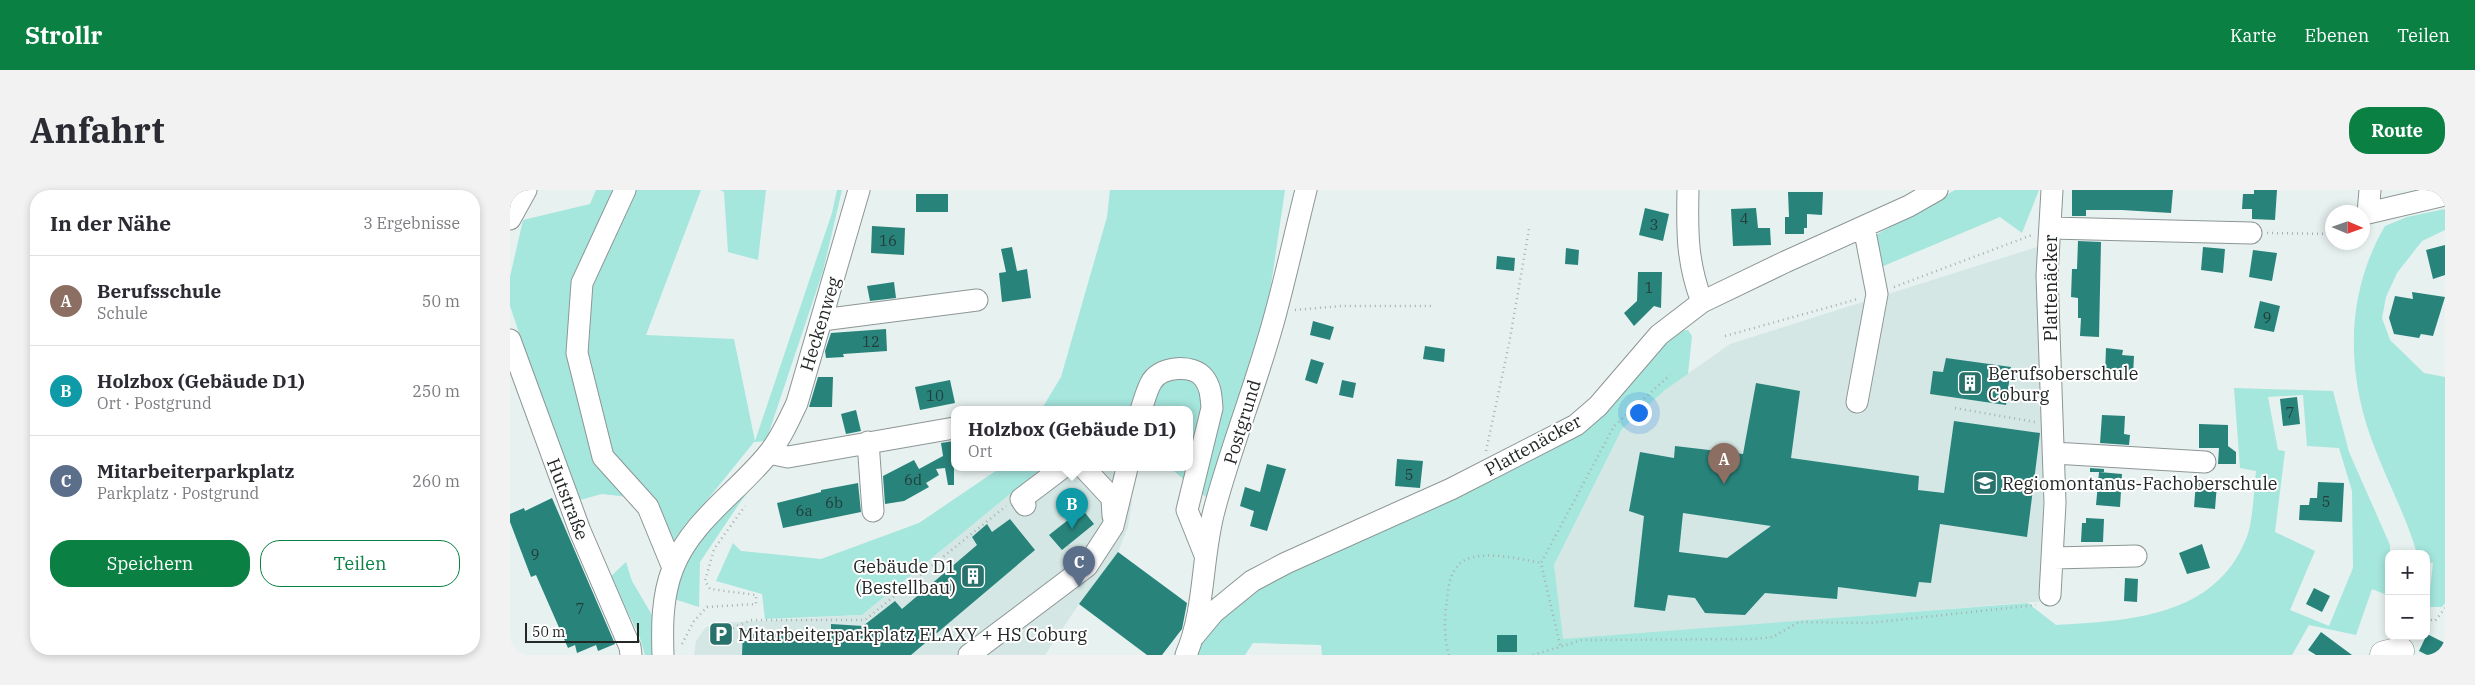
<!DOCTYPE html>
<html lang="de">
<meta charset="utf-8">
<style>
body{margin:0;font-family:"IBM Plex Serif",serif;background:#f2f2f3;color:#2b2b33}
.controls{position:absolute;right:15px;bottom:15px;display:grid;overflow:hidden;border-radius:10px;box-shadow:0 2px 8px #0003}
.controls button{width:45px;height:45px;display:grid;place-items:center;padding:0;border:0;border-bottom:1px solid #e1e1e2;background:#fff;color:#2b2b33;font:25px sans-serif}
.compass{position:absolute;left:1815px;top:15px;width:45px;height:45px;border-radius:50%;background:#fff;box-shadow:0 2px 8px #0003;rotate:92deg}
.scale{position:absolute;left:15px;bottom:12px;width:114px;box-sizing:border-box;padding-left:5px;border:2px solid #232726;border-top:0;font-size:14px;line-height:18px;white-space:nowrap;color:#232726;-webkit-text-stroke:4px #fff;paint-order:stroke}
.you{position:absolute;left:1128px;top:222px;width:18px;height:18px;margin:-12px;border:4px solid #fff;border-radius:50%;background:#1a73e8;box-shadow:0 0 0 8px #1a73e833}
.badge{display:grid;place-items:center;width:32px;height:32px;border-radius:50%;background:#0b8043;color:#fff;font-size:16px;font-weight:700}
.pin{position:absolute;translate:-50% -41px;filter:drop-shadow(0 1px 2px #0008)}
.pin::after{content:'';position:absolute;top:26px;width:18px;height:15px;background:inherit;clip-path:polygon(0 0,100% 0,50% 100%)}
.popup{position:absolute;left:441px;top:216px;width:242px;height:65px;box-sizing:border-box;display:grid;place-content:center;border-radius:10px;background:#fff;filter:drop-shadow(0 1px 4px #0005);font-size:16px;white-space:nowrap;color:#7c7c81}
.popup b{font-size:19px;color:#2b2b33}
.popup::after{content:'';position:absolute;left:50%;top:100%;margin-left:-10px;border:10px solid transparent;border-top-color:#fff}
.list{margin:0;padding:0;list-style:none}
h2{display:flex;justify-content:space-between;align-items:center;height:65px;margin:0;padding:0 20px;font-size:21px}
h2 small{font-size:16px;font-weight:400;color:#7c7c81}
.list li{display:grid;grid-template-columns:32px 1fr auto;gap:15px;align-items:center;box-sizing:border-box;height:90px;padding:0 20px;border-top:1px solid #e1e1e2}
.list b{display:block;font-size:19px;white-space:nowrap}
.list p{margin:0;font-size:16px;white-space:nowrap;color:#7c7c81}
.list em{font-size:16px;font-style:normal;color:#7c7c81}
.actions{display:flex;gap:10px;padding:15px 20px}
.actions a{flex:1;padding:11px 0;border:1px solid #0b8043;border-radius:20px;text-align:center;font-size:18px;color:#0b8043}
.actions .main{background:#0b8043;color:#fff}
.map{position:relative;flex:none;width:1935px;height:465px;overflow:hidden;border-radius:20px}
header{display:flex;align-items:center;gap:30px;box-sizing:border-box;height:70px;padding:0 25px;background:#0b8043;color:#fff}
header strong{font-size:24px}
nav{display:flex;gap:28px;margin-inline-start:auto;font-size:18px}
.intro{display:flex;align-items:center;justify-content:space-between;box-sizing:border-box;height:120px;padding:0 30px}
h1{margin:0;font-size:35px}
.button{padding:12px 22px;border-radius:20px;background:#0b8043;color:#fff;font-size:18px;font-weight:700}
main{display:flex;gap:30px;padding:0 30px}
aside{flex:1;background:#fff;border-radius:20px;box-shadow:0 2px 8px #0003}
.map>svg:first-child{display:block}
</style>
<header>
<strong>Strollr</strong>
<nav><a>Karte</a><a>Ebenen</a><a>Teilen</a></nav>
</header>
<div class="intro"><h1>Anfahrt</h1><a class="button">Route</a></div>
<main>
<aside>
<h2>In der Nähe<small>3 Ergebnisse</small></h2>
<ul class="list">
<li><span class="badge" style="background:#8d6e63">A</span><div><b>Berufsschule</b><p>Schule</p></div><em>50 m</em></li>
<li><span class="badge" style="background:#0f9aa8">B</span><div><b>Holzbox (Gebäude D1)</b><p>Ort · Postgrund</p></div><em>250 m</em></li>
<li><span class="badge" style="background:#5c6f8a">C</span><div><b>Mitarbeiterparkplatz</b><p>Parkplatz · Postgrund</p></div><em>260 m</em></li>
</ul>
<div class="actions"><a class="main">Speichern</a><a>Teilen</a></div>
</aside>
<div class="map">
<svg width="1935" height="465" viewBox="0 0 1935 465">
<rect width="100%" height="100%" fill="#e7f1f0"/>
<path fill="#d4e7e4" d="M 1527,57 L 1536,411 L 1052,450 L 1044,375 L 1112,239 L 1155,200 L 1220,154 Z
M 532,278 L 597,278 L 611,288 L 622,312 L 618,337 L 608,362 L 569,414 L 535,465 L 184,465 L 186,451 L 196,437 L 210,433 L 352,425 Z"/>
<path fill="#a5e6dd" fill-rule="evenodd" d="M 86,0 L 191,0 L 136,145 L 224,149 L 245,251 L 322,23 L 327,0 L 332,0 L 313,81 L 256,251 L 244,252 L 160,356 L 136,309 L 92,304 L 66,311 L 0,116 L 0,87 L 13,30 L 80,14 Z
M 210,0 L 256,0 L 248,70 L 218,62 L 214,2 Z
M 600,0 L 775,0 L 757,122 L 701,311 L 660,278 L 680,278 L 680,220 L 531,220 L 551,187 L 597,27 Z
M 1445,0 L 1529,0 L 1512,43 L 1490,27 L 1371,77 L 1366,45 Z
M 1935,19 L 1935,40 L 1912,51 L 1887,83 L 1876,107 L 1872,128 L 1880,150 L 1914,183 L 1935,187 L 1935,413 L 1932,417 L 1918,417 L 1923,373 L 1916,372 L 1916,364 L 1907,364 C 1897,328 1879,295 1866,261 C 1836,187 1834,106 1875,36 L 1897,27 Z
M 1178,140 L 1182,146 L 1178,184 L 1155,200 L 1112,239 L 1044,375 L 1053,449 L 1518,413 L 1546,435 C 1618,431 1705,427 1736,349 C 1743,333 1744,299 1746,281 L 1730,278 L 1724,198 L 1823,201 L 1839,262 L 1880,355 L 1879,402 L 1877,405 L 1862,399 L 1846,445 L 1799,435 L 1782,465 L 812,465 L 811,455 L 743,453 L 735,465 L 683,465 L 688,451 L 729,404 L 1077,236 L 1149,150 L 1169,141 ZM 1793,205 L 1797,256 L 1829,258 L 1842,301 L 1843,378 L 1819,436 L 1780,420 L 1805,361 L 1765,342 L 1775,261 L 1768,260 L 1758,207 Z
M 490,278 L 532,278 L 352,425 L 255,429 L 252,404 L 206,391 L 223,353 L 231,361 L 311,369 L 409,333 Z
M 249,288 L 231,311 L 190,372 L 189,417 L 161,408 L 180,358 Z
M 116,372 L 122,391 L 142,425 L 147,465 L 135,465 L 129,445 L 100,387 Z"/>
<path fill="#28837b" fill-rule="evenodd" d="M 1562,0 L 1663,0 L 1661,23 L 1612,20 L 1576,20 L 1576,26 L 1562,26 Z
M 1744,0 L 1767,0 L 1765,30 L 1742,29 L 1742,19 L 1732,19 L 1733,4 L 1744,4 Z
M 1278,2 L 1313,2 L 1312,25 L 1297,24 L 1297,38 L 1294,38 L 1294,44 L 1275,44 L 1275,27 L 1279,27 Z
M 406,4 L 438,4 L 438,22 L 406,22 Z
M 1135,18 L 1159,24 L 1153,51 L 1129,45 Z
M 1246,18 L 1248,38 L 1260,38 L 1261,55 L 1223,56 L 1221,19 Z
M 362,36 L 395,38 L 394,65 L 361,63 Z
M 1568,51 L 1591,52 L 1589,147 L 1570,146 L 1571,128 L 1568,128 L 1568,108 L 1561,107 L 1562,79 L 1567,79 Z
M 1935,55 L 1935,85 L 1923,89 L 1916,60 Z
M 502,57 L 507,81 L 517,79 L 521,108 L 492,112 L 489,83 L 496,82 L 491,59 Z
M 1693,57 L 1715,59 L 1713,83 L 1691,80 Z
M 1056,58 L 1069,60 L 1068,75 L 1055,74 Z
M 1743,60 L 1767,63 L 1762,91 L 1739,87 Z
M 987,66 L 1005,68 L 1004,81 L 986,79 Z
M 1128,82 L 1152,82 L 1151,118 L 1144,116 L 1124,136 L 1114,123 L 1127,111 Z
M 384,92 L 386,108 L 360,111 L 357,96 Z
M 1902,102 L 1935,107 L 1923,146 L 1911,144 L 1909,148 L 1884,144 L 1879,128 L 1885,106 L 1903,109 Z
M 1750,111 L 1770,116 L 1764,142 L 1744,138 Z
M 803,131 L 824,137 L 820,150 L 800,145 Z
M 376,139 L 377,161 L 333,164 L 334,167 L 316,168 L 315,161 L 321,143 Z
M 915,156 L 935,159 L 934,172 L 913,169 Z
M 1596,158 L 1613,160 L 1612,165 L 1624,166 L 1623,185 L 1595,184 Z
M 1436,168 L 1501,177 L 1496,215 L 1420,204 L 1423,181 L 1433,182 Z
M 801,169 L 814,173 L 807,194 L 795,190 Z
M 308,187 L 323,187 L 322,217 L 299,217 Z
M 440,190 L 445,213 L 410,220 L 405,197 Z
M 832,190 L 846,193 L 843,208 L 829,205 Z
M 1246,193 L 1290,201 L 1281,268 L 1409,286 L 1408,300 L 1434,303 L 1444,231 L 1530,243 L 1517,347 L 1430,334 L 1421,393 L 1409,392 L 1406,407 L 1328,397 L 1327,409 L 1255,403 L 1235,425 L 1195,423 L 1185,408 L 1158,405 L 1155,421 L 1124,417 L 1134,326 L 1119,321 L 1130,262 L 1164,268 L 1165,256 L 1233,264 ZM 1173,323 L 1261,336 L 1217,368 L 1169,362 Z
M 1787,207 L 1790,234 L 1773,236 L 1770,209 Z
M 346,220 L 351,241 L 336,244 L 331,224 Z
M 1592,225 L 1615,226 L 1614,244 L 1620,245 L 1619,255 L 1590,253 Z
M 1689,234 L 1718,235 L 1718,256 L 1726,262 L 1726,274 L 1708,274 L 1709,258 L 1689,258 Z
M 444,251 L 444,295 L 438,295 L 435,278 L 426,279 L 429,285 L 416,293 L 419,297 L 394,311 L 375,314 L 373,286 L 404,270 L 409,279 L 433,266 L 431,253 Z
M 887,269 L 913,271 L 910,298 L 885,296 Z
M 757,274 L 776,279 L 757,341 L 740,336 L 744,321 L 730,316 L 735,297 L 750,302 Z
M 1580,278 L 1594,279 L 1594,282 L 1589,282 L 1612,284 L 1610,317 L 1586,315 L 1589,282 L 1580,282 Z
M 1686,292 L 1707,294 L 1705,319 L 1684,317 Z
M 1808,292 L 1834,293 L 1832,332 L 1789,330 L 1790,315 L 1799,315 L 1800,308 L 1807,308 Z
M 348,293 L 351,322 L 273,338 L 267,313 L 311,302 L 311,300 Z
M 42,308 L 105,454 L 88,461 L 86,455 L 67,463 L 65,455 L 58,458 L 26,385 L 21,387 L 0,332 L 0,324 L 14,318 L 15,321 Z
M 572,319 L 584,334 L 552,360 L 539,345 Z
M 1576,328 L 1594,329 L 1593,352 L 1571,352 L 1572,333 L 1576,333 Z
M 500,329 L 525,360 L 401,465 L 232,465 L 233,440 L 321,444 L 321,434 L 353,436 L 385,411 L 392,419 L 467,355 L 462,347 L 477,334 L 482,342 Z
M 1692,354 L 1700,378 L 1677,384 L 1669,363 Z
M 608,362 L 677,413 L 672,439 L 652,465 L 637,465 L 569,414 Z
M 1615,388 L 1628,389 L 1627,412 L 1614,411 Z
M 1804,398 L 1820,406 L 1812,422 L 1796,414 Z
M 1811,442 L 1842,465 L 1806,465 L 1798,460 Z
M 1917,444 L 1935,453 L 1935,465 L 1917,465 L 1909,461 Z
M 987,445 L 1007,445 L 1007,462 L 987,462 Z"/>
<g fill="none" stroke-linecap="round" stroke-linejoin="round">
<defs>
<path id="minor" d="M 115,0 L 72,93 L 67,163 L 93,267 L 138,317 L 163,378
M 1178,0 C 1177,42 1177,73 1192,112
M 1860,0 L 1858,23 L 1935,5
M 0,29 L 16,0
M 1541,38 L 1741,43
M 312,130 L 467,110
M 0,150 L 70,341 L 120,457 L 121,465
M 1347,212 L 1367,104 L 1354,37
M 631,220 C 634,211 637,199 642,191 C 652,176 683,174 694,188 C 701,197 701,207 702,218 L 677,320 L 695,365
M 358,252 L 363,321
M 259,263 L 278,267 L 444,238
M 1544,263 L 1695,272
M 574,278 L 602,308 L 603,326
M 515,315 L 511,309 L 552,278
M 1543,368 L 1626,366
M 1540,405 L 1545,313 L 1537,85 L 1542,0
M 684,446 L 704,422 L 742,391 L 776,373 L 941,299 L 1066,235 L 1088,216 L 1149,145 L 1192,112 L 1275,72 L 1399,16 L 1427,0
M 153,465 C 152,436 152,406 163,378 C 181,331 229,301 259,263 C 271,248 279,230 287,213 L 349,0
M 459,465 L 577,376 L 603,336 L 617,278
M 676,465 C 696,418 691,366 705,317 C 723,251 749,187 766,122 C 777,81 786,40 796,0"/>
<path id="highway" d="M 1874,465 L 1890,461"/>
</defs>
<use href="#minor" stroke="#8d9695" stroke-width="23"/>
<use href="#highway" stroke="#8d9695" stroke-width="29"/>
<path stroke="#a8b0af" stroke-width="2.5" stroke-dasharray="1 4" stroke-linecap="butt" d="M 1757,43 L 1822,44
M 1852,45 L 1853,45
M 1384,97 L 1522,45
M 785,120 L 831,116 L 924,116
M 1215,146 L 1348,109
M 1445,218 L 1525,232
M 976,261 L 999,154 L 1019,39
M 558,355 L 565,363
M 1916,429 L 1925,431 L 1935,418
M 209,444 L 241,430 L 355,430 L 496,316
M 172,454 L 184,431 L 197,417 L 246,414 L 246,405 L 200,399 L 195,391 L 204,359 L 235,316
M 1050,455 L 1031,373 L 1104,236 L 1160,185
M 939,465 C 934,450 934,426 937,411 C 938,400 939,387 946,378 C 960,356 1010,369 1031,373
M 1023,465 L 1072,450 L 1244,449 L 1263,447 L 1289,432 L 1359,433 L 1526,415"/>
<use href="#minor" stroke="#fff" stroke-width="21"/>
<use href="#highway" stroke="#fff" stroke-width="28"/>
</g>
<defs>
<symbol id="building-square" viewBox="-11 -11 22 22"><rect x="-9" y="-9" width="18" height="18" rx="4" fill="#29726b" stroke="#fff"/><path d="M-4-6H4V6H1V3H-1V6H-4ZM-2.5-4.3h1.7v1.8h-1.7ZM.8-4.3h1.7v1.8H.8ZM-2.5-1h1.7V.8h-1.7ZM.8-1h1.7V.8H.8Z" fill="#fff"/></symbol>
<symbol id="school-square" viewBox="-11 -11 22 22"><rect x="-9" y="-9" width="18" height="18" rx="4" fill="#29726b" stroke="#fff"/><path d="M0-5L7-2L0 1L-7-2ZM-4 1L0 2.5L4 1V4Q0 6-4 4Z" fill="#fff"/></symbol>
<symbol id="parking-square" viewBox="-11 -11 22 22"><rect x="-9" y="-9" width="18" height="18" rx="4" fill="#29726b" stroke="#fff"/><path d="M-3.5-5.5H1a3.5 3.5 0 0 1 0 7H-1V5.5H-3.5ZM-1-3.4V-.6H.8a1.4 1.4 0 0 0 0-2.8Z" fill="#fff"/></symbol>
</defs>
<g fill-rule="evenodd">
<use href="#building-square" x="1446" y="179" width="28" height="28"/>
<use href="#school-square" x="1461" y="279" width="28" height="28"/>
<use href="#building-square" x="449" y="372" width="28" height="28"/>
<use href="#parking-square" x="197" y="430" width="28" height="28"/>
</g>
<g text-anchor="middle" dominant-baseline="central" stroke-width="4" stroke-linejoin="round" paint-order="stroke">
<g font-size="15" fill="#243e3b">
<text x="1234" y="28">4</text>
<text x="1144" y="34">3</text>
<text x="378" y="50">16</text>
<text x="1139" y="97">1</text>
<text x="1757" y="127">9</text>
<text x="361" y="151">12</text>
<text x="425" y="205">10</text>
<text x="1780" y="222">7</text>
<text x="899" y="284">5</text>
<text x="403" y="289">6d</text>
<text x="1816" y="311">5</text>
<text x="324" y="312">6b</text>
<text x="294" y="320">6a</text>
<text x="25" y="364">9</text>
<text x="70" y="418">7</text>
</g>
<g font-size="18" fill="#232726" stroke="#fff">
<text transform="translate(1540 98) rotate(-90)">Plattenäcker</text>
<text transform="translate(310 134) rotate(-73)">Heckenweg</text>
<text transform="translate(732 232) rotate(-73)">Postgrund</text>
<text transform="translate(1023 255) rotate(-29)">Plattenäcker</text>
<text transform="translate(58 309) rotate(69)">Hutstraße</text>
</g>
<g font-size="18" fill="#232726" stroke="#fff" text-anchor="start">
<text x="1478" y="183">Berufsoberschule<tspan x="1478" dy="21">Coburg</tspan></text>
<text x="1492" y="293">Regiomontanus-Fachoberschule</text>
<text x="446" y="376" text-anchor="end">Gebäude D1<tspan x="446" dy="21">(Bestellbau)</tspan></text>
<text x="228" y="444">Mitarbeiterparkplatz ELAXY + HS Coburg</text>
</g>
</g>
</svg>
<div class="controls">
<button>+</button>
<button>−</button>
</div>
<svg class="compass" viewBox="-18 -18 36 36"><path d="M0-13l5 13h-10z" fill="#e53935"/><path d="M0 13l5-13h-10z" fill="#7c7c81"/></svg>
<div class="scale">50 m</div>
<div class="you"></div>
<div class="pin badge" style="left:1214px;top:294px;background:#8d6e63">A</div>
<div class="pin badge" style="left:562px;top:339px;background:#0f9aa8">B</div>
<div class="popup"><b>Holzbox (Gebäude D1)</b>Ort</div>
<div class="pin badge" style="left:569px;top:397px;background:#5c6f8a">C</div>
</div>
</main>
